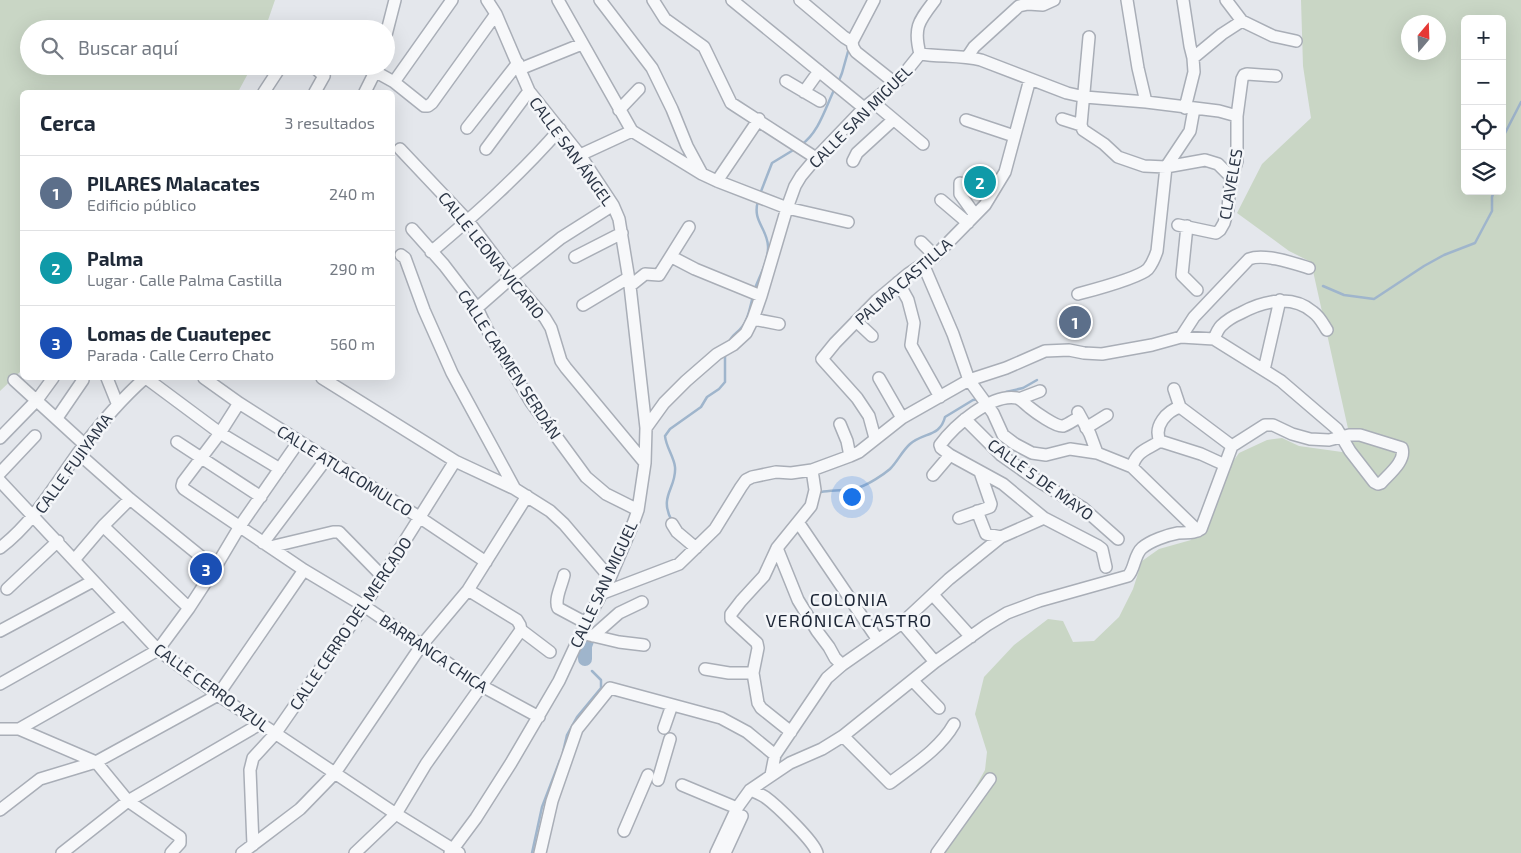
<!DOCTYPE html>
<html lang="es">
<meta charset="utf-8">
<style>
body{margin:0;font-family:"Exo 2",sans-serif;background:#f2f2f3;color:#1f2937}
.controls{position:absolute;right:15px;top:15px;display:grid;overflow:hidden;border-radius:8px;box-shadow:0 5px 20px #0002}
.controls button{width:45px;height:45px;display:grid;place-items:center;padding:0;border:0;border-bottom:1px solid #e0e1e3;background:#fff;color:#1f2937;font:25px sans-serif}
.compass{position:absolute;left:1401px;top:15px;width:45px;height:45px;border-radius:50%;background:#fff;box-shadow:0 5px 20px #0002;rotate:19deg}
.you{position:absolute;left:851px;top:496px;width:18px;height:18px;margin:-12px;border:4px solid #fff;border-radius:50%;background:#1a73e8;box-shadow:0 0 0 8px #1a73e833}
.badge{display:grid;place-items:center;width:32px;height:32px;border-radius:50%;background:#d0495f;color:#fff;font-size:16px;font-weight:700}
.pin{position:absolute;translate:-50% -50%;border:2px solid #fff;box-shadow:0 1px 5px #0006}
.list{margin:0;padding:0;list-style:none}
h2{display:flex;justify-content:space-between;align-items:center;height:65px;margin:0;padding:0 20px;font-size:21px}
h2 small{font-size:16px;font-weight:400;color:#747a83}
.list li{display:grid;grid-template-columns:32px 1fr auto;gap:15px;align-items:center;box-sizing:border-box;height:75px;padding:0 20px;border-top:1px solid #e0e1e3}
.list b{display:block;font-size:19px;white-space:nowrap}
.list p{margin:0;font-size:16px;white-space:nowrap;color:#747a83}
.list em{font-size:16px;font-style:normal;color:#747a83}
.icon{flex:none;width:28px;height:28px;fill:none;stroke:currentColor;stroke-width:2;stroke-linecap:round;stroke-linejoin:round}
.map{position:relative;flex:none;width:1521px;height:853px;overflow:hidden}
.search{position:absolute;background:#fff;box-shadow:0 5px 20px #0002;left:20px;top:20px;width:375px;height:55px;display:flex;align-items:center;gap:12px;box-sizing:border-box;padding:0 18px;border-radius:28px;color:#747a83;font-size:19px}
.panel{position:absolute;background:#fff;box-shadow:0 5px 20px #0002;left:20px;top:90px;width:375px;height:290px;border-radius:8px}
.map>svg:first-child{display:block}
</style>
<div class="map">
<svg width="1521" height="853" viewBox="0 0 1521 853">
<rect width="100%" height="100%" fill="#e4e7ec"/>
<path fill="#c9d6c5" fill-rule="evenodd" d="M 0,0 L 275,0 L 265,29 L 29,29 L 29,66 L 252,66 L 238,92 L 22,92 L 22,370 L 0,391 Z
M 1301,0 L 1521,0 L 1521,853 L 930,853 L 939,839 L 946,840 L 985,770 L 987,752 L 975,714 L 984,677 L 1014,645 L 1048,619 L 1063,621 L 1073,642 L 1094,641 L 1119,617 L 1133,589 L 1142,561 L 1159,549 L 1191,540 L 1216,486 L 1239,453 L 1267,440 L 1282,438 L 1299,446 L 1342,452 L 1353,451 L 1311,262 L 1289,251 L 1237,213 L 1262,164 L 1311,118 L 1303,66 ZM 1465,19 L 1502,19 L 1502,191 L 1465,191 ZM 1408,22 L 1438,22 L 1438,52 L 1408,52 Z"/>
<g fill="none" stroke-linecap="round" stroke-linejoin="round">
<path stroke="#9fb5cc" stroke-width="2.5" d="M 838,83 L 842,73 L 849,48
M 1502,139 L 1521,102
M 801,145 C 819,133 826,106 835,88
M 760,194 L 772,163 L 795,149
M 1323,286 L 1344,295 L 1374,299 L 1424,266 L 1444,255 L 1475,243 L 1492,211 L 1492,197 L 1494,191
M 754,291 C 759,277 769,260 768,246 C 767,228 752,221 758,201
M 729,343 C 731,335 738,333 742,327 C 749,319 750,306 753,296
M 1006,392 L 1023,388 L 1037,380
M 821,492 C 833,490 848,491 860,487 C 869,484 883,475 890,469 C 898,461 902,451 910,444 C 924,432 940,437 945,417 L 973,400 L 979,399
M 672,521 C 658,496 677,488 675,467 C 674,457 666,447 665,436 L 670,429 L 701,407 L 707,397 L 719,389 L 725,382 L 725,355
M 563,752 L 567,735 L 577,717 L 601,688 L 601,680 L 592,671
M 532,853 L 542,807 L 560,760"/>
<path stroke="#9fb5cc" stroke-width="14" d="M 585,659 L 585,646 L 587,641"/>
<defs>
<path id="minor" d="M 558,0 L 632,131 L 702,174 L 717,181 L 787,208 L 848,222
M 600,0 L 652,68 L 672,109 L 687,146 L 701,172
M 653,0 L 665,19 L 704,47 L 731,103 L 816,158
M 732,0 L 864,108
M 800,0 L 844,37 L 852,42 L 853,47 L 856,52 L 895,83
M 1127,0 L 1138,68 L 1146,102
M 1183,0 L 1190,46 L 1193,58 L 1194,72 L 1185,108
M 1226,0 L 1242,21
M 386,35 L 395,0
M 1089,37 L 1081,125 L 1083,130 L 1104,144 L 1118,157 L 1144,166 L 1166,167 L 1205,160 L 1218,164 L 1232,178
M 852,42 L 874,0
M 920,54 C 940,57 962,55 981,60 L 1067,93 L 1085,97 L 1146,102 L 1219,111 L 1237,116
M 968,56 L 974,47 L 1019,6 L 1028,4 L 1043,5 L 1054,0
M 1193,58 L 1222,34 L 1242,21 L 1273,36 L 1296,41
M 313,66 L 324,76 L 315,92
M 520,69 L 582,44
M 376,72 L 394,82 L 424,106 L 428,106 L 432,103 L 496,14
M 786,81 L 820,101
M 394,82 L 452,0
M 264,92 L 281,66
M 365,92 L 378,66
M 804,92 L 819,71
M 873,102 L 923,144
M 619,110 L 639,89
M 1062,119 L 1081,125
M 966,120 L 1014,136
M 467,128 L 518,63
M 400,149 L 468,221 L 511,278 L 545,318 L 551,328 L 561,361 L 566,368 L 645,463
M 486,149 L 529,91
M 580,155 L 632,131
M 853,161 L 857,153 L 893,120
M 717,181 L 759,119
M 960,183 L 960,194 L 975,215
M 941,200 L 968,223
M 1178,225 L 1211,232 L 1216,233 L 1220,230 L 1224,223 L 1228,209 L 1230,184 L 1237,161 L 1237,116 L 1242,79 L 1244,75 L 1247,74 L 1276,76
M 1187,226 L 1182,275 L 1197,290
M 412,229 L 444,265 L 477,308 L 488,331 L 531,402 L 586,477 L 606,494 L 638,510
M 921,242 L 935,256
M 431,252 C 477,213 521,174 560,129
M 401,255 L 405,258 L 424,310 L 452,373 L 515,489
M 575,257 L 622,233
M 672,257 L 695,269 L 761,296
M 923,264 L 953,334 L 969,380 L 993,413 L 1003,435 L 1015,444 L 1032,453 L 1046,455 L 1070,449 L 1097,453 L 1132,467 L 1198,531
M 898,282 L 908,300 L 914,323 L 911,345 L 940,397
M 630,286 L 645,274 L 659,275 L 689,227
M 1078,294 C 1093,290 1139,278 1148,269 C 1152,264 1155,257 1157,251 L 1166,167 L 1190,131 L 1194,109
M 583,305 L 628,278
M 477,308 L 511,278 L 561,238 L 613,205
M 753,319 L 779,324
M 856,321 L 872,336
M 1181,337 L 1194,317 L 1249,259 C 1264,253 1293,263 1309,268
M 1214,339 C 1216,334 1218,329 1221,326 C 1227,320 1234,316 1241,313 C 1263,301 1292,294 1313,312 C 1320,317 1323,324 1327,330
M 1264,370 L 1280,300
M 107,378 L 117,403
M 146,378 L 220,433 L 280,469
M 204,378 L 239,403 L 419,517 L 486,562
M 322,378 L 455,461 L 515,489 L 550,511 L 564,524 L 610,578
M 879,378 L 902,418
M 14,380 L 84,444
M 1174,389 L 1180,407
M 1019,399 L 1040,391
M 239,403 L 220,433 L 183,482 L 182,486 L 184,489 L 304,570 L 364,606 L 480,685 L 539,717
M 1078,412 L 1090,434 L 1097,453
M 1080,417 C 1075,419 1069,424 1063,426 C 1056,427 1035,412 1029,407 C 1025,404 1022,400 1017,398 C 991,393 954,426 940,445 L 941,448 L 950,455 L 1003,484 L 1044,518 L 1098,546 L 1102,549 L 1106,567
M 57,418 L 83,380
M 965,419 L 1001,455 L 1035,479 L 1083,508 L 1118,539
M 840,424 L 847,441 L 850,456
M 646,428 L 664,403 L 686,381 L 717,354 L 733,345 L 746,333 L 753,319 L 761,296 L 787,208 L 795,186 L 801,176 L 816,158 L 864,108 L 900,79 L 920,54 C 913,27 919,21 935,0
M 1086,428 L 1107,415
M 0,438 L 37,400 L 53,378
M 875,438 L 869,416 L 857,398 L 822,359 L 835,343 L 877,300 L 908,274 L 935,256 L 985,205 L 1005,172 L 1030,79
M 1160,441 L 1201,454 L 1225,465
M 177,442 L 261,497
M 78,453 L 130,499 L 215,568
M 1132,467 C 1137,450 1147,450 1160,441 C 1153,426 1167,411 1180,407 L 1232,446
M 0,473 L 35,436
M 933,475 L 950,455
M 0,481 L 158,650 L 218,695 L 396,814 L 459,853
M 977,511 L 986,534 L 1001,537
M 959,518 L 990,507 L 991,504 L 980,472
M 798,522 L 878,640
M 672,524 L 677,532 L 696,548
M 103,526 L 189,608
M 263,543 L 327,458
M 270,547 L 333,532 L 339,532 L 383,577
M 0,548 C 34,522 54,486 78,453 C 99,425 119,401 145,378
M 777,548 L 798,600 L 817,631 L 829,647 L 835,658 L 842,665
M 74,560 L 103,526 L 130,499
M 564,575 C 562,585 554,599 558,608 L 586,623
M 7,589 L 58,541
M 468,590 L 517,620 L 520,625 L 521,630 L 550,652
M 603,593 L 679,564 L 715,529 L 741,487 L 746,480 L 752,477 L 776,472 L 791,473 L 812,470 L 850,456 L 859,452 L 902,418 L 969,380 L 1006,368 L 1045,351 L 1069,350 L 1084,353 L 1102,354 L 1152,345 L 1181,337 L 1214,339 L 1281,381 L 1337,429 L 1350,451 L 1374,482 L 1378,484 L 1381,483 C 1389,474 1406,461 1402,448 L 1360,435 L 1349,435 L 1329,440 L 1310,439 L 1292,434 L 1273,425 L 1265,425 L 1232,446 L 1201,529 C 1194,534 1187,532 1178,533 C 1167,535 1150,541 1142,548 C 1134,555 1135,569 1128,576 L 1039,601 L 1007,613 L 987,625 L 935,662 L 843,736 L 822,749 L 790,763 L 750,790 L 737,808 L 716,853
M 933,595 L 971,637
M 902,623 L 935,662
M 0,631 L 93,581
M 581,633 L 619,642 L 644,645
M 593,636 L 619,613 L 642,602
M 705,669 L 729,673 L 753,673
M 913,681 L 939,708
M 0,684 L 124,614
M 664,728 L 672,705
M 0,729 L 19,729 L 96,762 L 128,801 L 180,837 L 180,843 L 171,853
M 19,729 L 158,650 L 189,608 L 215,568 L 240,526 L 299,441
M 791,732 L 761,708 L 758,703 L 753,673 L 758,648 L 757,643 L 731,619 L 731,614 L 741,601 L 764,576 L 777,548 L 811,506 L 815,490 L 812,470
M 843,736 L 890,783 C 912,766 940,749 954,724
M 771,775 L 775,755 L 827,678 L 842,665 L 902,623 L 949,579 L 1001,537 L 1044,518
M 658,780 L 670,739
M 682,785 L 737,808
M 750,790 C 755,792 760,794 765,797 C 776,805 814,841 817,853
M 0,810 L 40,779 L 96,762 L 218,695 L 304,570
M 624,831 L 648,775
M 253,845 L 250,770 L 253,758 L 275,734 L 364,606 L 455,461
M 62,853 L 128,801 L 260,724
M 242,853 L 300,809 L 335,773 L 421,646 L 468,590 L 527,496
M 355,853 L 396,814 L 426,764 L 521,630
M 450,853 L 476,818 L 511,763 L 559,681 L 586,623 L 610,578 L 633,524 L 638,510 L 645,463 L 646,428 L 630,286 L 619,219 L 613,205 L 580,155 L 529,91 L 496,14 L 487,0
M 540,853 L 552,801 L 577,729 L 610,688 L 721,718 L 747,732 L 775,755
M 725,853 L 742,816
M 937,853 L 990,779"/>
</defs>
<use href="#minor" stroke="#a9aeb7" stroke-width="14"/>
<use href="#minor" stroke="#f7f8fa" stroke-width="11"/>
</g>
<g text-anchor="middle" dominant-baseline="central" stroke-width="5" stroke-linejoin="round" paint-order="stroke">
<g font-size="16" fill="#2b3545" stroke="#f4f6f9">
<text transform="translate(860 116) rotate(-45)">CALLE SAN MIGUEL</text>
<text transform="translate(572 151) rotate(54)">CALLE SAN ÁNGEL</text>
<text transform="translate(1230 184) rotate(-80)">CLAVELES</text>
<text transform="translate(492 255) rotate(51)">CALLE LEONA VICARIO</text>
<text transform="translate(903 281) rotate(-41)">PALMA CASTILLA</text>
<text transform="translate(510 364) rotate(57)">CALLE CARMEN SERDÁN</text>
<text transform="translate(73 463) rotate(-54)">CALLE FUJIYAMA</text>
<text transform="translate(345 470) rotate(32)">CALLE ATLACOMULCO</text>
<text transform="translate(1041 479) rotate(36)">CALLE 5 DE MAYO</text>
<text transform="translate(603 584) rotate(-65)">CALLE SAN MIGUEL</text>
<text transform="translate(350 623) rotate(-56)">CALLE CERRO DEL MERCADO</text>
<text transform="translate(434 653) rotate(34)">BARRANCA CHICA</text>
<text transform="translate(212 687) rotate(36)">CALLE CERRO AZUL</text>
</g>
<g font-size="18" letter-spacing="1" fill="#1d2636" stroke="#f4f6f9">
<text x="849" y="599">COLONIA<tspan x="849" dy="21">VERÓNICA CASTRO</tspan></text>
</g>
</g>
</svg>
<div class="controls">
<button>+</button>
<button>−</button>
<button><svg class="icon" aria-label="locate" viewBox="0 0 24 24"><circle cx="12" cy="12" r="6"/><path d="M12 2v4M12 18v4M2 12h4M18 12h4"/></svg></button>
<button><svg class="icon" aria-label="layers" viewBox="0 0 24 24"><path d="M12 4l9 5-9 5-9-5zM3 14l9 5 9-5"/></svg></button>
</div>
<svg class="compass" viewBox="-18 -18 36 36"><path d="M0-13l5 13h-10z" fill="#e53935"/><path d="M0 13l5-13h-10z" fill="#747a83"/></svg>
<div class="you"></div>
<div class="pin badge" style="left:1075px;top:322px;background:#5c6f8a">1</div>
<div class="pin badge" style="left:980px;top:182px;background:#0f9aa8">2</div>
<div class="pin badge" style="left:206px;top:569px;background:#1a4fb4">3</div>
<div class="search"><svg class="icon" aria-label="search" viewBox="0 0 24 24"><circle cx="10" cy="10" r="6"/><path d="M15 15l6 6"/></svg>Buscar aquí</div>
<section class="panel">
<h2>Cerca<small>3 resultados</small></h2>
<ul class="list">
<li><span class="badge" style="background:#5c6f8a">1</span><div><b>PILARES Malacates</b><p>Edificio público</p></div><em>240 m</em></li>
<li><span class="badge" style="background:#0f9aa8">2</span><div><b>Palma</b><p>Lugar · Calle Palma Castilla</p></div><em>290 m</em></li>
<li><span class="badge" style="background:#1a4fb4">3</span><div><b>Lomas de Cuautepec</b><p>Parada · Calle Cerro Chato</p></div><em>560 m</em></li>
</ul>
</section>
</div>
